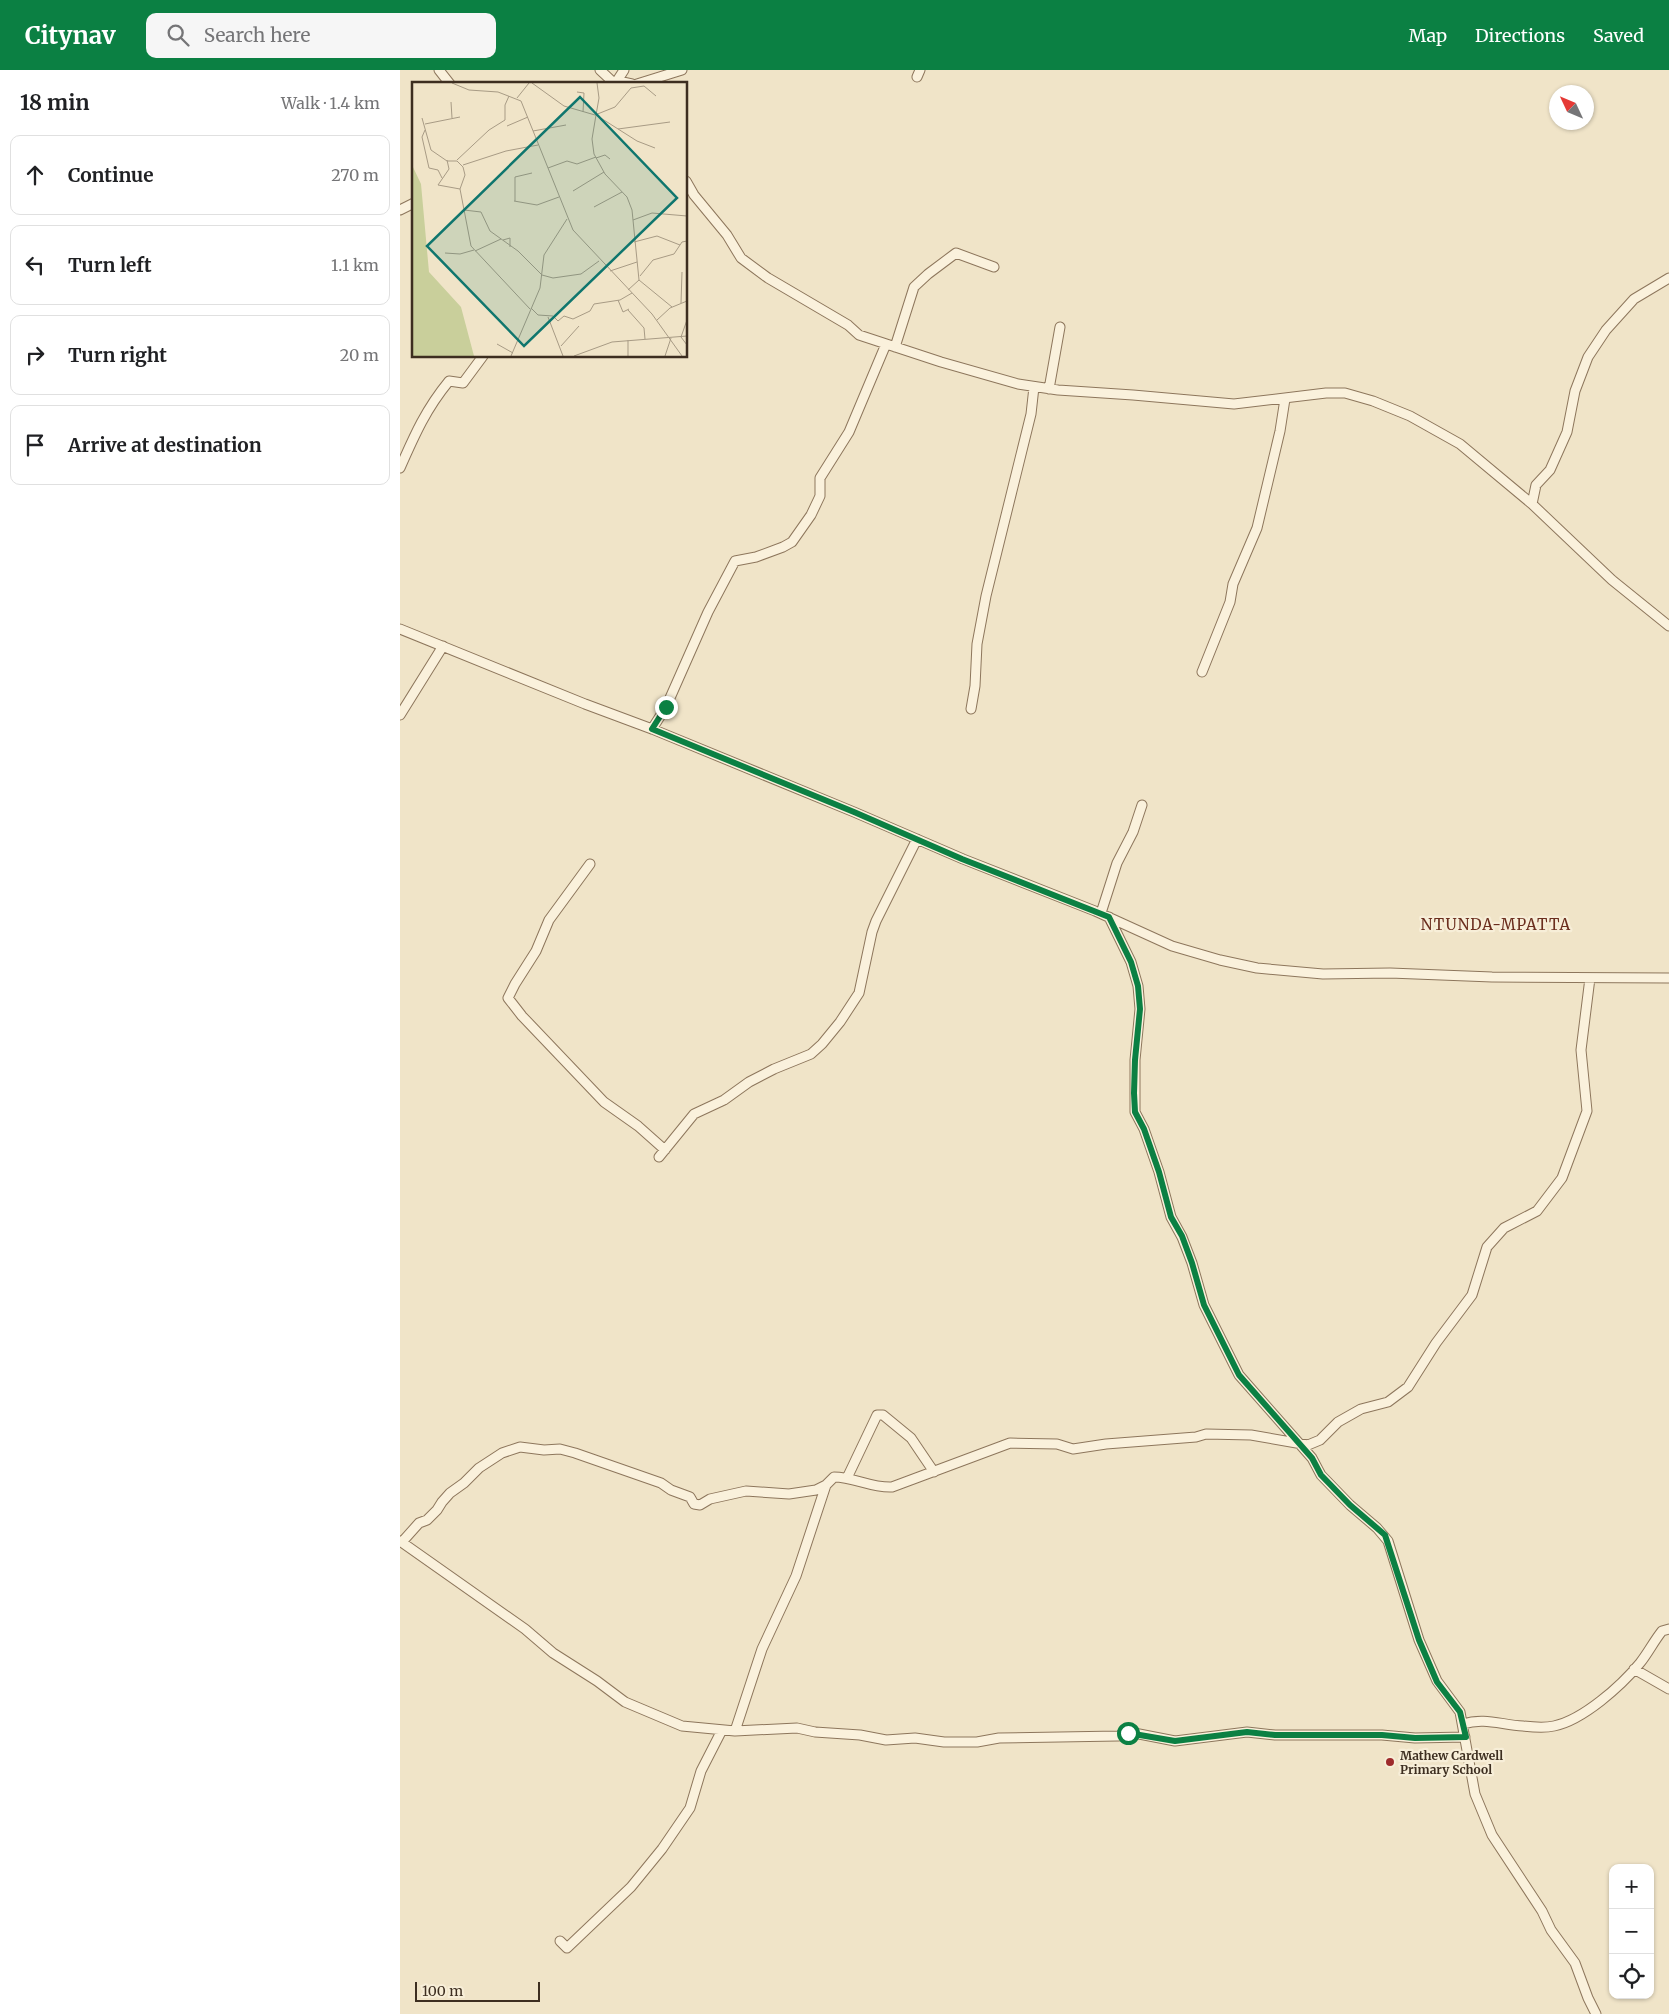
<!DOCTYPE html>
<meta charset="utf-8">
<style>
body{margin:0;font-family:Merriweather,serif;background:#f6f6f6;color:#202124}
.controls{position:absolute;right:15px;bottom:15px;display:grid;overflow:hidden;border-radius:10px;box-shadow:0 1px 4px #0004}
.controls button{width:45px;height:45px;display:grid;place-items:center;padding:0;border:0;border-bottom:1px solid #e0e0e0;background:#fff;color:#202124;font:25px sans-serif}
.compass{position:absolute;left:1149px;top:15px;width:45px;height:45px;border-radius:50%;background:#fff;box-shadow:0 1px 4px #0004;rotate:314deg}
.scale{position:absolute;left:15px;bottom:12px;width:125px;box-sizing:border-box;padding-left:5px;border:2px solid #3d2e20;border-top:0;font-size:14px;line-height:18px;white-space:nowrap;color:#3d2e20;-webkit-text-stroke:4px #f7eed8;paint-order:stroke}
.stop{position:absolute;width:15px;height:15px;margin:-11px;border:4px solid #0b8043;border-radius:50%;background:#fff}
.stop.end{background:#0b8043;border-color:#fff;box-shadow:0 1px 5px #0008}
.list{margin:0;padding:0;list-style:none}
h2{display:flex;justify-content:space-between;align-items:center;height:65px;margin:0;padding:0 20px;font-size:21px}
h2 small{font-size:16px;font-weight:400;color:#757577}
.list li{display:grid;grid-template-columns:32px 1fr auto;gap:15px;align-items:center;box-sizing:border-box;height:80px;margin:0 10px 10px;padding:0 10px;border:1px solid #e0e0e0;border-radius:10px}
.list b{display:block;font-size:19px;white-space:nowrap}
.list em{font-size:16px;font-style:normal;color:#757577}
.icon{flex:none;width:28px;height:28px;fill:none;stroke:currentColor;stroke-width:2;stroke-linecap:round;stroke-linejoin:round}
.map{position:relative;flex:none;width:1269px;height:1944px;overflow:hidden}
header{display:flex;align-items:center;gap:30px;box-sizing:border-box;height:70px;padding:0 25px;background:#0b8043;color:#fff}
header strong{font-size:24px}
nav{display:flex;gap:28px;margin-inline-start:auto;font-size:18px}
.search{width:350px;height:45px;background:#f6f6f6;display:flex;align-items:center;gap:12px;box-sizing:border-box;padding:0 18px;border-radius:10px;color:#757577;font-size:19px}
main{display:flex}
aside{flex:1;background:#fff}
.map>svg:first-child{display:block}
</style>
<header>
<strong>Citynav</strong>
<div class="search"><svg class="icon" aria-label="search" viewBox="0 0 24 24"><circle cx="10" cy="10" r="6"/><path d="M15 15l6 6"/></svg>Search here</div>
<nav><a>Map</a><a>Directions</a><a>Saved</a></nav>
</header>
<main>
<aside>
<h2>18 min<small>Walk · 1.4 km</small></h2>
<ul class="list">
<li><svg class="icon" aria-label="ahead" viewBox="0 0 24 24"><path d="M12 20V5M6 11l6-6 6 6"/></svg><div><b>Continue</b></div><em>270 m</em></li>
<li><svg class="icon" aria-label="left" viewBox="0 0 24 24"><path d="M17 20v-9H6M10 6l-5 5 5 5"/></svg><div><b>Turn left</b></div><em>1.1 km</em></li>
<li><svg class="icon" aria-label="right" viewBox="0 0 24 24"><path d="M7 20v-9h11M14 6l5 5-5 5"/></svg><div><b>Turn right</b></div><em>20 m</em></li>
<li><svg class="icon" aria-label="arrive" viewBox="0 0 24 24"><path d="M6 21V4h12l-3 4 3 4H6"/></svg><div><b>Arrive at destination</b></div></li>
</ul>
</aside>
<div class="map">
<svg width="1269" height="1944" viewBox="0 0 1269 1944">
<rect width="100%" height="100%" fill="#f0e4c8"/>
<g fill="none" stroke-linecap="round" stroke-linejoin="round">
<defs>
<path id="street" d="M 39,0 L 50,14
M 200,0 L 215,14 L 224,0
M 517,7 L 520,0
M 220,14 L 218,11 L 232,14
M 237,14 L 282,0
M 286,111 L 294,125 L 327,165 L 341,188 L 368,208 L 448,255 L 459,265 L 541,292 L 618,314 L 658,320 L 733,325 L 834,334 L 926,323 L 945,323 L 973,331 L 1010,346 L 1060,374 L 1132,434 L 1212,510 L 1269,556
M 0,140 L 14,133
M 495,277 L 514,217 L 528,204 L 556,183 L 594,197
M 649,319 L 660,257
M 0,398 C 15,364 26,339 49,311 L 63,313 L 83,286
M 1132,434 L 1136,415 L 1150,400 L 1167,362 L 1175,321 L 1188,287 L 1206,260 L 1234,229 L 1269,208
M 0,559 L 185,634 L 252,659 L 454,742 L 563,789 L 695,841 L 772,876 L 820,890 L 857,898 L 923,904 L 990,903 L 1092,907 L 1269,908
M 802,602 L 830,532 L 833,514 L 857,458 L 880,361 L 885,329
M 571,639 L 575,616 L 577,574 L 586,526 L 631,344 L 634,317
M 0,645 L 43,576
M 252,659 L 266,637 L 308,542 L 335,491 L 356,487 L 383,477 L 392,472 L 411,445 L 420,426 L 420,408 L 449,362 L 486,274
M 190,794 L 149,850 L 136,881 L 115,914 L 108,928 L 122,946 L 204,1032 L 238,1056 L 265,1080
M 701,843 L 717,793 L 733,762 L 742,735
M 709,847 L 731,892 L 738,916 L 740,939 L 735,990 L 735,1042 L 744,1059 L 759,1102 L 771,1147 L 782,1167 L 792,1193 L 804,1235 L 839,1305 L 912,1388 L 921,1405 L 950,1435 L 977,1458 L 988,1471 L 1019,1570 L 1037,1611 L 1060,1642 L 1075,1724 L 1092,1765 L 1142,1841 L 1151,1860 L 1175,1893 L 1188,1928 L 1196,1944
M 259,1087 L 294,1044 L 324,1030 L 349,1012 L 374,999 L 411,984 L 422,974 L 440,952 L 459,923 L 472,862 L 476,851 L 517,769
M 447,1408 L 477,1345 L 483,1345 L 511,1368 L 534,1402
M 0,1471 L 125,1559 L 153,1583 L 197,1611 L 225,1632 L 282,1656 L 335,1661 L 397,1658 L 415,1662 L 460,1665 L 486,1670 L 515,1668 L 544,1672 L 577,1672 L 599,1668 L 718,1666 L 734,1663 L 775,1671 L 847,1662 L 875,1665 L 982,1665 L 1015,1668 L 1065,1667
M 2,1472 L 19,1453 L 27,1450 L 37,1440 L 42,1432 L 50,1423 L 64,1413 L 79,1398 L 102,1383 L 120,1377 L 144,1380 L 160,1379 L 175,1383 L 261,1413 L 271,1420 L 290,1427 L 294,1434 L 300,1435 L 310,1429 L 346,1421 L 389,1424 L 416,1420 L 426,1415 L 434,1407 C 454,1407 471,1418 492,1417 L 610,1373 L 657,1374 L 673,1379 L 706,1374 L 796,1367 L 806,1364 L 851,1365 L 908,1375 L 920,1370 L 938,1352 L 961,1339 L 988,1332 L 1008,1317 L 1036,1273 L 1072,1225 L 1087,1177 L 1104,1158 L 1137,1141 L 1162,1108 L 1187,1041 L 1181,980 L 1190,908
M 1234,1599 L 1269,1619
M 1063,1654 C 1084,1647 1102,1655 1123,1656 C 1132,1657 1145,1658 1154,1656 C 1183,1650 1221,1616 1240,1593 C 1248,1583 1254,1571 1262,1561 L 1269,1559
M 335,1661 L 362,1579 L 396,1506 L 426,1415
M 160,1871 L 167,1878 L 231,1817 L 262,1779 L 290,1738 L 301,1701 L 322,1660"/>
</defs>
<use href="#street" stroke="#8d765c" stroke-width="11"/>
<use href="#street" stroke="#faf1dc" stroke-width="9"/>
</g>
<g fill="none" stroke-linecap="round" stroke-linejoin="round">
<path stroke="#0b8043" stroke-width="6" d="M 266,637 L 252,659 L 454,742 L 562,789 L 709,847 L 731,892 L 738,916 L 740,939 L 735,990 L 734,1023 L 735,1042 L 744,1059 L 759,1102 L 771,1147 L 782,1166 L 792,1193 L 804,1235 L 839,1305 L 912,1388 L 921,1405 L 950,1435 L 985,1465 L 1019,1570 L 1037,1612 L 1060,1642 L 1066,1667 L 1015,1668 L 982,1665 L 875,1665 L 847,1662 L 775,1671 L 728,1663"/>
</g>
<circle fill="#9e2a2b" stroke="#f7eed8" stroke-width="2" cx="990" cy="1692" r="5"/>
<g text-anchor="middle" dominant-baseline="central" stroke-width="4.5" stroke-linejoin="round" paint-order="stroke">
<g font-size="12" font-weight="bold" fill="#3d2e20" stroke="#f7eed8" text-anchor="start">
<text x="1000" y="1685">Mathew Cardwell<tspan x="1000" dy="14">Primary School</tspan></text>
</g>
<g font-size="15" letter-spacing="1" fill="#6b2e1e" stroke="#f7eed8">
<text x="1096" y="854">NTUNDA-MPATTA</text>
</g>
</g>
<g transform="translate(12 12)">
<rect width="275" height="275" fill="#f0e4c8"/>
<path d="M 0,83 L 9,102 L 17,190 L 49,225 L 62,274 L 0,274 Z" fill="#c9cf9b"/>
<path d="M 0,152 L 3,153 L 7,173 L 1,197 L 5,216 L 0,218 Z" fill="#c9cf9b"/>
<path fill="none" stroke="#a89b85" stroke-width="1" d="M 40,1 L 57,8 L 86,10 L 109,19 L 161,148 L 240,232 L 270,274M 120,1 L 152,24 L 183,33 L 203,25 L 219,6 L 232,4 L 244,14M 165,10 L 172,11 L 171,30M 105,16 L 117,1M 39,20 L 40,36M 184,33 L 187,16 L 185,1M 10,36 L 19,68 L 35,79 L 45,79 L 51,85 L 53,93 L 48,107 L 59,164 L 118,227M 13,42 L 48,35M 95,44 L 116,35M 206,47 L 258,40M 13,48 L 10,55 L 17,86 L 26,88 L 30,96M 121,49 L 154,43M 184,76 L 193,73 L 198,77M 35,78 L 37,87 L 26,103 L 48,107M 45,78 L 77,48 L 93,38 L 93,23 L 97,14M 51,83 L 94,69 L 126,63M 136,86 L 155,79 L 165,82 L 184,75M 161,109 L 192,90M 102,119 L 125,123 L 147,115M 103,119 L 103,95 L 120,91M 182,125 L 210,110M 52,128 L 69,130 L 78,149 L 106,169 L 130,193 L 141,196 L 169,192 L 187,179M 221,138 L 240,131 L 275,134M 91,158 L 98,156 L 98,165M 222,160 L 245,154 L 268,163M 63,169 L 89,157M 33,171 L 48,172 L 62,168M 198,189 L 225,180M 228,194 L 241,178 L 262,172 L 270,160 L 275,159M 227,198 L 260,225M 216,208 L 227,198 L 220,128 L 215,115 L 193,92 L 182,72 L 180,57 L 184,33 L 225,59 L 243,66M 206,218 L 211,230 L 217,227M 269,221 L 270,190M 119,226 L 126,233 L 141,234 L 146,239 L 152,234 L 161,237 L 178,229 L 182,222 L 208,218 L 220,211M 216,228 L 232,246 L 233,257M 136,235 L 151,274M 245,238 L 258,226 L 275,219M 275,238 L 269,255 L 275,263M 216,258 L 216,274M 85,262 L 101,271M 149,264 L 167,244M 99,274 L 128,206 L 132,173 L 155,137M 162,274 L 200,260 L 275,254M 253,274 L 259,256"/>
<path fill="#0f766e" fill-opacity="0.15" stroke="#0f766e" stroke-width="2.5" d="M 168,15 L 265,116 L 112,264 L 15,164 Z"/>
<rect width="275" height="275" fill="none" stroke="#3d2e20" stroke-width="2.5"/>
</g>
</svg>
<div class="controls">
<button>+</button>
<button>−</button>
<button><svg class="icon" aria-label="locate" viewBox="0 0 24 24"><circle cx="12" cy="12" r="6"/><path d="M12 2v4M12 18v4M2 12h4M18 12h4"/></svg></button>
</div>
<svg class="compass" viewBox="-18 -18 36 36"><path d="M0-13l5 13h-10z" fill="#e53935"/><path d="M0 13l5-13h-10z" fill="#757577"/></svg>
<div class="scale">100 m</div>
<div class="stop" style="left:728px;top:1663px"></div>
<div class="stop end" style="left:266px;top:637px"></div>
</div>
</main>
